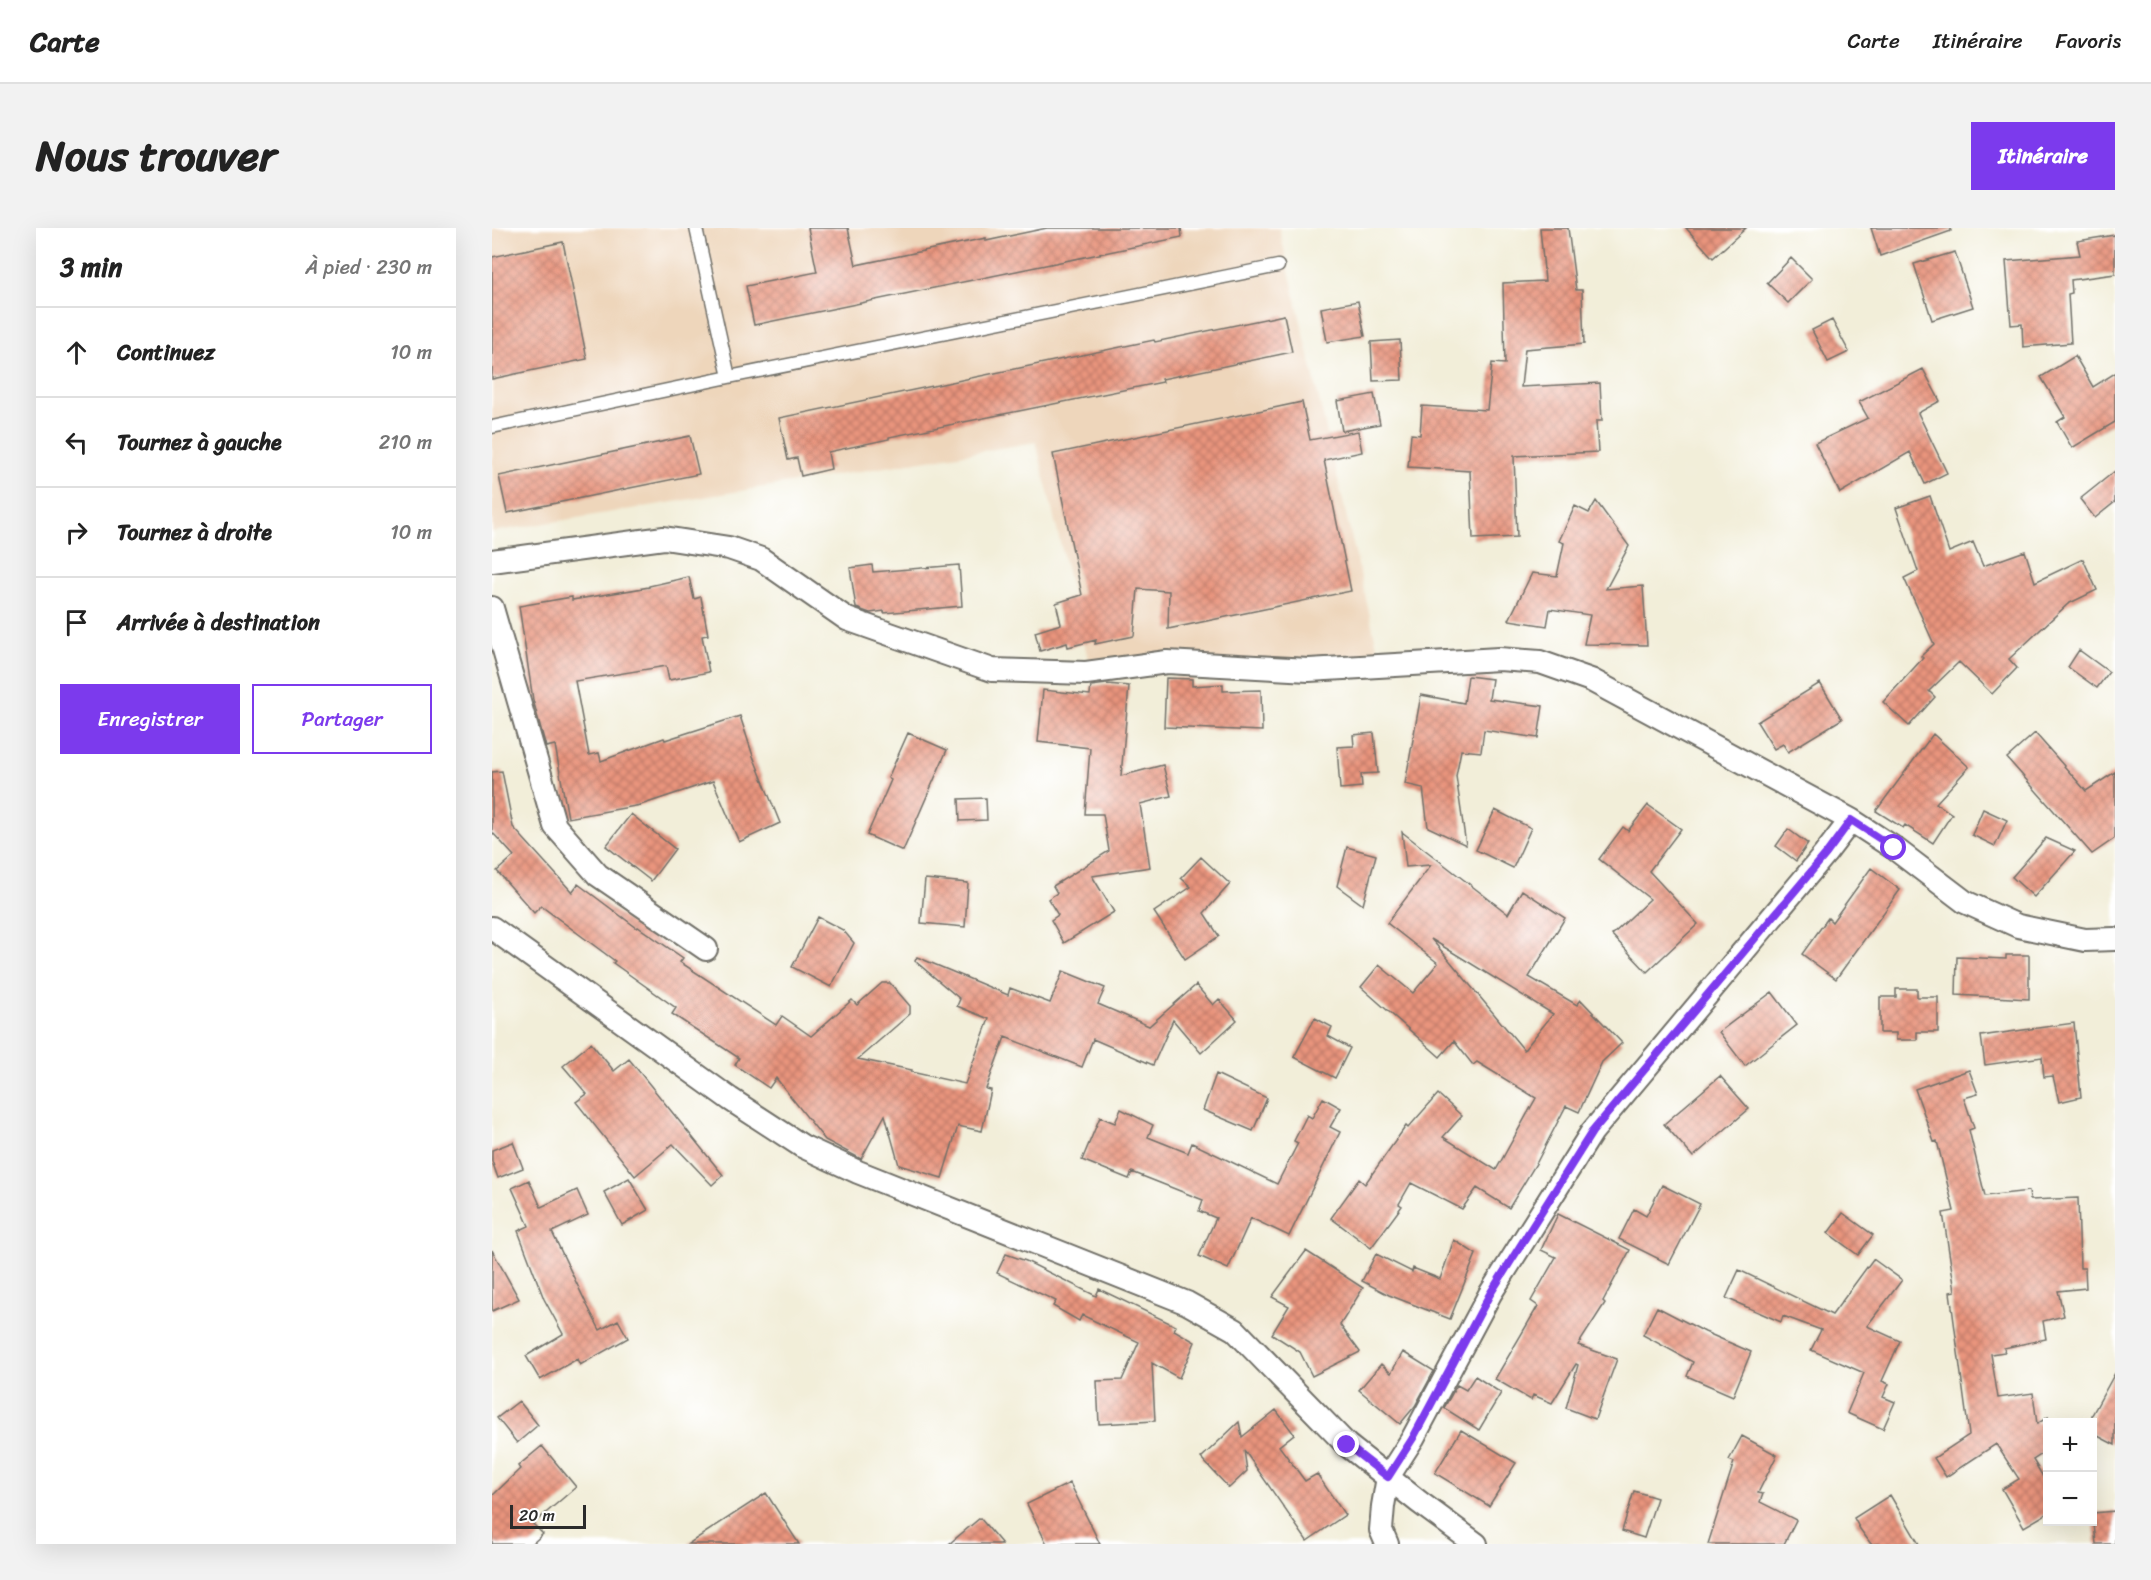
<!DOCTYPE html>
<html lang="fr">
<meta charset="utf-8">
<style>
body{margin:0;font-family:Sriracha,sans-serif;background:#f2f2f2;color:#222}
.controls{position:absolute;right:18px;bottom:18px;display:grid;overflow:hidden;border-radius:0px;box-shadow:0 6px 24px #0002}
.controls button{width:54px;height:54px;display:grid;place-items:center;padding:0;border:0;border-bottom:2px solid #e0e0e0;background:#fff;color:#222;font:30px sans-serif}
.scale{position:absolute;left:18px;bottom:15px;width:76px;box-sizing:border-box;padding-left:6px;border:3px solid #2b2b2b;border-top:0;font-size:16px;line-height:21px;white-space:nowrap;color:#2b2b2b;-webkit-text-stroke:4px #fff;paint-order:stroke}
.stop{position:absolute;width:18px;height:18px;margin:-14px;border:4px solid #7c3aed;border-radius:50%;background:#fff}
.stop.end{background:#7c3aed;border-color:#fff;box-shadow:0 2px 6px #0008}
.list{margin:0;padding:0;list-style:none}
h2{display:flex;justify-content:space-between;align-items:center;height:78px;margin:0;padding:0 24px;font-size:26px}
h2 small{font-size:20px;font-weight:400;color:#767676}
.list li{display:grid;grid-template-columns:39px 1fr auto;gap:18px;align-items:center;box-sizing:border-box;height:90px;padding:0 24px;border-top:2px solid #e0e0e0}
.list b{display:block;font-size:22px;white-space:nowrap}
.list em{font-size:20px;font-style:normal;color:#767676}
.actions{display:flex;gap:12px;padding:18px 24px}
.actions a{flex:1;padding:14px 0;border:2px solid #7c3aed;border-radius:0px;text-align:center;font-size:21px;color:#7c3aed}
.actions .main{background:#7c3aed;color:#fff}
.icon{flex:none;width:33px;height:33px;fill:none;stroke:currentColor;stroke-width:2;stroke-linecap:round;stroke-linejoin:round}
.map{position:relative;flex:none;width:1623px;height:1316px;overflow:hidden;border-radius:0px}
header{display:flex;align-items:center;gap:36px;box-sizing:border-box;height:84px;padding:0 30px;background:#fff;border-bottom:2px solid #e0e0e0}
header strong{font-size:28px}
nav{display:flex;gap:33px;margin-inline-start:auto;font-size:21px}
.intro{display:flex;align-items:center;justify-content:space-between;box-sizing:border-box;height:144px;padding:0 36px}
h1{margin:0;font-size:42px}
.button{padding:15px 27px;border-radius:0px;background:#7c3aed;color:#fff;font-size:21px;font-weight:700}
main{display:flex;gap:36px;padding:0 36px}
aside{flex:1;background:#fff;border-radius:0px;box-shadow:0 6px 24px #0002}
.map>svg:first-child{display:block}
</style>
<header>
<strong>Carte</strong>
<nav><a>Carte</a><a>Itinéraire</a><a>Favoris</a></nav>
</header>
<div class="intro"><h1>Nous trouver</h1><a class="button">Itinéraire</a></div>
<main>
<aside>
<h2>3 min<small>À pied · 230 m</small></h2>
<ul class="list">
<li><svg class="icon" aria-label="ahead" viewBox="0 0 24 24"><path d="M12 20V5M6 11l6-6 6 6"/></svg><div><b>Continuez</b></div><em>10 m</em></li>
<li><svg class="icon" aria-label="left" viewBox="0 0 24 24"><path d="M17 20v-9H6M10 6l-5 5 5 5"/></svg><div><b>Tournez à gauche</b></div><em>210 m</em></li>
<li><svg class="icon" aria-label="right" viewBox="0 0 24 24"><path d="M7 20v-9h11M14 6l5 5-5 5"/></svg><div><b>Tournez à droite</b></div><em>10 m</em></li>
<li><svg class="icon" aria-label="arrive" viewBox="0 0 24 24"><path d="M6 21V4h12l-3 4 3 4H6"/></svg><div><b>Arrivée à destination</b></div></li>
</ul>
<div class="actions"><a class="main">Enregistrer</a><a>Partager</a></div>
</aside>
<div class="map">
<svg width="1623" height="1316" viewBox="0 0 1623 1316">
<defs>
<pattern id="building-cross-hatch" width="8" height="8" patternUnits="userSpaceOnUse" patternTransform="scale(1.5)"><rect width="8" height="8" fill="#e9947d"/><path d="M0 0l8 8M0 8l8-8" fill="none" stroke="#bd7967"/></pattern>
</defs>
<rect width="100%" height="100%" fill="#fff"/>
<filter id="ink" filterUnits="userSpaceOnUse"><feTurbulence type="fractalNoise" baseFrequency=".0167" numOctaves="2"/><feDisplacementMap in="SourceGraphic" scale="12" xChannelSelector="R" yChannelSelector="G"/><feConvolveMatrix kernelMatrix="1 2 1 2 8 2 1 2 1" color-interpolation-filters="sRGB"/></filter>
<filter id="wash" filterUnits="userSpaceOnUse"><feTurbulence type="fractalNoise" baseFrequency=".008" numOctaves="4" result="noise"/><feDisplacementMap in="SourceGraphic" scale="24" xChannelSelector="R" yChannelSelector="G"/><feGaussianBlur stdDeviation="1.35" result="paint"/><feColorMatrix in="noise" values="0 0 0 0 0 0 0 0 0 0 0 0 0 0 0 0 0 1.4 0 .05"/><feComposite in="paint" operator="in"/></filter>
<g filter="url(#wash)">
<rect width="100%" height="100%" fill="#f2eed9"/>
<path fill="#eed6bb" d="M 0,0 L 787,0 L 887,427 L 822,434 L 598,439 L 544,214 L 0,304 Z"/>
<g id="blocks">
<path fill="url(#building-cross-hatch)" fill-rule="evenodd" d="M 316,0 L 356,0 L 364,37 L 494,10 L 494,13 L 555,0 L 689,0 L 690,9 L 262,97 L 254,58 L 325,44 Z
M 1048,0 L 1076,0 L 1084,62 L 1090,62 L 1092,116 L 1033,121 L 1029,159 L 1108,155 L 1110,193 L 1104,193 L 1106,224 L 1022,228 L 1025,309 L 981,311 L 978,243 L 916,239 L 919,206 L 928,207 L 930,178 L 995,182 L 1000,135 L 1013,136 L 1011,55 L 1053,53 Z
M 1194,0 L 1254,0 L 1221,30 Z
M 1379,0 L 1459,0 L 1459,3 L 1388,28 Z
M 1623,7 L 1623,46 L 1579,52 L 1580,65 L 1576,66 L 1579,115 L 1531,119 L 1530,96 L 1519,97 L 1514,33 L 1588,27 L 1585,13 Z
M 71,14 L 95,131 L 0,151 L 0,29 Z
M 1463,24 L 1481,79 L 1440,92 L 1422,36 Z
M 1299,30 L 1320,51 L 1296,75 L 1275,55 Z
M 866,73 L 873,108 L 835,114 L 829,80 Z
M 792,87 L 800,124 L 670,151 L 671,154 L 397,209 L 397,211 L 336,224 L 339,241 L 309,248 L 305,230 L 296,232 L 287,190 L 662,112 L 663,114 Z
M 1340,92 L 1357,124 L 1336,134 L 1320,102 Z
M 908,112 L 910,152 L 881,153 L 879,114 Z
M 1583,128 L 1601,159 L 1623,145 L 1623,194 L 1580,220 L 1565,194 L 1573,189 L 1549,149 Z
M 1431,141 L 1448,173 L 1426,185 L 1455,245 L 1433,256 L 1418,224 L 1348,265 L 1323,215 L 1376,190 L 1367,174 Z
M 882,166 L 888,196 L 850,203 L 845,173 Z
M 810,174 L 818,212 L 866,203 L 870,224 L 832,232 L 859,363 L 676,401 L 677,363 L 646,361 L 642,408 L 603,416 L 604,412 L 576,419 L 575,415 L 548,423 L 543,404 L 569,396 L 564,375 L 590,367 L 561,226 Z
M 198,208 L 207,246 L 15,285 L 7,248 Z
M 1623,243 L 1623,274 L 1603,290 L 1588,271 Z
M 1438,268 L 1457,324 L 1481,314 L 1491,338 L 1533,323 L 1543,354 L 1591,331 L 1605,362 L 1576,376 L 1517,431 L 1525,440 L 1500,466 L 1467,434 L 1437,463 L 1443,469 L 1417,498 L 1391,474 L 1431,430 L 1429,428 L 1442,416 L 1412,350 L 1426,343 L 1404,280 Z
M 1104,273 L 1137,318 L 1114,361 L 1151,358 L 1155,417 L 1092,416 L 1098,387 L 1058,381 L 1055,398 L 1017,392 L 1040,345 L 1065,348 L 1072,315 L 1067,313 L 1083,278 L 1097,285 Z
M 380,337 L 381,344 L 467,337 L 470,378 L 392,385 L 392,383 L 378,385 L 364,380 L 358,340 Z
M 197,349 L 202,371 L 209,369 L 216,407 L 210,408 L 217,444 L 177,452 L 174,438 L 83,453 L 97,527 L 107,525 L 109,533 L 172,510 L 173,512 L 248,488 L 261,528 L 288,595 L 247,614 L 221,553 L 149,577 L 76,590 L 63,517 L 54,519 L 41,472 L 27,378 L 80,369 L 80,372 L 157,359 L 157,358 Z
M 1587,422 L 1617,444 L 1605,460 L 1576,439 Z
M 976,448 L 1000,451 L 997,471 L 1051,478 L 1046,510 L 992,502 L 989,524 L 969,522 L 964,548 L 974,617 L 936,599 L 931,560 L 913,556 L 929,467 L 972,475 Z
M 674,450 L 700,451 L 700,458 L 731,456 L 731,463 L 769,462 L 770,503 L 672,499 Z
M 1328,455 L 1350,491 L 1296,524 L 1291,516 L 1282,521 L 1265,494 Z
M 615,456 L 637,458 L 629,548 L 671,537 L 679,568 L 648,576 L 658,639 L 600,648 L 622,684 L 572,715 L 559,692 L 566,687 L 556,671 L 565,665 L 561,658 L 617,623 L 611,586 L 593,586 L 598,520 L 546,514 L 551,462 L 598,467 L 599,458 Z
M 416,505 L 455,522 L 411,623 L 375,607 L 399,552 L 396,550 Z
M 882,505 L 886,545 L 869,546 L 870,559 L 848,561 L 845,519 L 862,518 L 861,507 Z
M 1543,505 L 1594,563 L 1623,544 L 1623,610 L 1600,626 L 1515,530 Z
M 1441,506 L 1477,539 L 1444,575 L 1460,586 L 1441,615 L 1413,597 L 1411,600 L 1384,583 Z
M 10,543 L 21,599 L 80,664 L 86,656 L 145,700 L 146,699 L 191,730 L 188,734 L 284,797 L 290,788 L 319,808 L 360,772 L 365,777 L 390,755 L 398,755 L 418,778 L 418,786 L 366,831 L 420,842 L 419,844 L 473,856 L 497,791 L 465,778 L 468,771 L 423,733 L 425,729 L 516,767 L 518,760 L 558,775 L 571,743 L 613,760 L 606,776 L 657,798 L 704,757 L 721,777 L 727,771 L 745,792 L 709,825 L 681,792 L 661,837 L 601,811 L 590,839 L 513,809 L 494,861 L 499,862 L 490,903 L 466,898 L 450,950 L 407,937 L 393,887 L 369,931 L 333,912 L 284,850 L 277,860 L 243,837 L 247,830 L 180,786 L 184,780 L 121,735 L 123,733 L 49,678 L 42,685 L 5,643 L 22,628 L 0,604 L 0,544 Z
M 494,570 L 495,592 L 468,593 L 467,571 Z
M 1156,577 L 1189,601 L 1157,643 L 1206,696 L 1155,744 L 1120,707 L 1158,671 L 1107,631 L 1131,599 L 1136,603 Z
M 1491,581 L 1515,592 L 1503,618 L 1480,607 Z
M 1003,582 L 1039,600 L 1021,640 L 984,622 Z
M 139,586 L 183,621 L 159,653 L 114,618 Z
M 1296,601 L 1316,616 L 1304,633 L 1284,618 Z
M 910,604 L 1016,686 L 1030,662 L 1073,690 L 1037,749 L 1085,777 L 1089,772 L 1130,815 L 1110,834 L 1087,884 L 1074,878 L 1045,934 L 1017,980 L 985,960 L 970,981 L 919,955 L 907,976 L 910,978 L 879,1020 L 839,990 L 867,951 L 873,956 L 914,898 L 916,900 L 946,866 L 970,888 L 951,909 L 1004,942 L 1044,870 L 985,834 L 981,837 L 962,813 L 948,829 L 869,759 L 887,737 L 921,765 L 946,735 L 895,695 L 939,637 L 914,639 ZM 939,711 L 1061,786 L 1032,822 L 953,727 Z
M 1554,610 L 1583,623 L 1542,669 L 1520,649 Z
M 855,619 L 884,627 L 871,677 L 845,658 Z
M 709,629 L 738,656 L 712,685 L 727,708 L 693,731 L 662,684 L 699,659 L 689,650 Z
M 1379,640 L 1408,662 L 1344,751 L 1310,726 L 1336,690 L 1340,694 Z
M 433,651 L 476,655 L 473,699 L 429,695 Z
M 326,689 L 351,702 L 362,715 L 339,759 L 300,739 Z
M 1514,727 L 1537,727 L 1537,771 L 1464,767 L 1465,729 L 1514,731 Z
M 1404,761 L 1425,761 L 1425,769 L 1446,769 L 1446,804 L 1425,804 L 1425,812 L 1404,812 L 1404,805 L 1388,805 L 1388,769 L 1404,769 Z
M 1280,764 L 1305,797 L 1253,838 L 1227,804 Z
M 823,790 L 840,799 L 836,808 L 858,820 L 843,850 L 802,829 Z
M 1582,795 L 1589,869 L 1567,874 L 1561,848 L 1552,849 L 1550,829 L 1493,837 L 1489,808 Z
M 99,815 L 122,843 L 137,831 L 231,947 L 220,957 L 181,916 L 143,948 L 84,874 L 95,866 L 71,838 Z
M 1477,842 L 1486,866 L 1472,870 L 1482,900 L 1477,902 L 1493,968 L 1537,963 L 1538,972 L 1586,970 L 1588,1040 L 1593,1040 L 1594,1060 L 1566,1063 L 1572,1088 L 1551,1093 L 1554,1111 L 1512,1120 L 1513,1124 L 1499,1126 L 1506,1170 L 1541,1165 L 1545,1196 L 1556,1189 L 1556,1222 L 1541,1232 L 1556,1257 L 1556,1285 L 1532,1299 L 1510,1261 L 1527,1251 L 1504,1216 L 1454,1249 L 1442,1230 L 1477,1207 L 1458,1064 L 1463,1063 L 1451,985 L 1462,983 L 1445,913 L 1442,914 L 1423,861 Z
M 724,846 L 775,870 L 761,903 L 711,882 Z
M 1228,848 L 1257,881 L 1201,929 L 1172,896 Z
M 831,870 L 849,880 L 838,899 L 848,904 L 797,1008 L 759,990 L 736,1041 L 707,1028 L 724,990 L 707,983 L 711,972 L 640,944 L 637,951 L 590,932 L 608,889 L 623,895 L 629,881 L 661,897 L 656,909 L 696,925 L 700,915 L 785,956 L 806,915 L 802,913 L 815,887 L 820,890 Z
M 21,914 L 31,940 L 6,950 L 0,933 L 0,922 Z
M 137,950 L 156,982 L 130,997 L 112,964 Z
M 37,952 L 49,979 L 85,962 L 96,987 L 60,1004 L 94,1075 L 108,1102 L 126,1092 L 136,1110 L 88,1137 L 85,1131 L 48,1152 L 34,1128 L 71,1106 L 52,1071 L 26,1003 L 37,998 L 20,960 Z
M 1170,957 L 1208,976 L 1177,1036 L 1127,1011 L 1142,981 L 1154,988 Z
M 1351,985 L 1381,1007 L 1366,1027 L 1336,1005 Z
M 1066,986 L 1138,1022 L 1111,1073 L 1113,1075 L 1086,1117 L 1125,1131 L 1103,1191 L 1074,1180 L 1086,1137 L 1084,1136 L 1060,1175 L 1041,1167 L 1039,1172 L 1003,1151 L 1046,1078 L 1039,1073 L 1064,1029 L 1049,1022 Z
M 962,1012 L 984,1026 L 958,1091 L 897,1067 L 870,1053 L 884,1026 L 920,1044 L 921,1040 L 948,1051 Z
M 0,1022 L 27,1071 L 0,1083 Z
M 814,1023 L 871,1060 L 848,1097 L 868,1124 L 820,1148 L 808,1124 L 780,1106 L 797,1078 L 780,1069 Z
M 514,1026 L 534,1033 L 604,1068 L 607,1061 L 684,1098 L 682,1102 L 703,1114 L 687,1150 L 660,1135 L 663,1193 L 607,1196 L 605,1153 L 630,1152 L 647,1114 L 590,1087 L 587,1093 L 561,1078 L 564,1073 L 505,1045 Z
M 1381,1031 L 1410,1052 L 1375,1098 L 1408,1113 L 1390,1153 L 1397,1156 L 1391,1169 L 1403,1174 L 1391,1201 L 1355,1185 L 1372,1145 L 1319,1122 L 1329,1102 L 1291,1088 L 1289,1094 L 1234,1070 L 1247,1042 L 1340,1087 Z
M 1165,1079 L 1213,1104 L 1259,1124 L 1241,1168 L 1195,1148 L 1201,1134 L 1151,1107 Z
M 911,1124 L 942,1143 L 923,1178 L 908,1196 L 867,1162 L 889,1136 L 899,1145 Z
M 1623,1145 L 1623,1217 L 1600,1205 L 1600,1187 Z
M 983,1148 L 1009,1165 L 987,1202 L 952,1180 L 965,1157 L 974,1162 Z
M 27,1173 L 46,1197 L 25,1215 L 5,1190 Z
M 784,1182 L 802,1206 L 787,1218 L 813,1253 L 825,1246 L 853,1287 L 815,1313 L 752,1222 L 755,1243 L 737,1260 L 709,1230 L 747,1194 L 750,1209 Z
M 969,1202 L 1024,1235 L 997,1278 L 943,1245 Z
M 1250,1208 L 1285,1227 L 1266,1265 L 1271,1266 L 1268,1274 L 1304,1292 L 1292,1316 L 1216,1316 L 1242,1234 L 1237,1232 Z
M 50,1218 L 84,1259 L 41,1296 L 51,1306 L 40,1316 L 0,1316 L 0,1268 L 28,1241 L 26,1238 Z
M 578,1255 L 608,1316 L 555,1316 L 535,1276 Z
M 1142,1263 L 1165,1270 L 1152,1310 L 1130,1303 Z
M 274,1265 L 307,1316 L 196,1316 Z
M 1398,1267 L 1427,1316 L 1379,1316 L 1368,1301 L 1362,1290 Z
M 1623,1283 L 1623,1316 L 1604,1316 L 1601,1285 Z
M 488,1290 L 510,1316 L 457,1316 Z"/>
</g>
</g>
<g filter="url(#ink)">
<use href="#blocks" fill-opacity="0" stroke="#716f68" stroke-width="1.5"/>
<g fill="none" stroke-linecap="round" stroke-linejoin="round">
<defs>
<path id="service" d="M 204,0 L 237,149
M 0,199 L 237,149 L 786,38"/>
<path id="minor" d="M 0,333 L 172,310 L 237,320 L 269,331 L 355,391 L 500,442 L 594,445 L 675,434 L 817,442 L 1007,431 L 1048,434 L 1099,452 L 1359,592
M 0,380 L 63,598 L 106,647 L 214,721
M 0,700 L 238,871 L 310,918 L 366,944 L 695,1075 L 743,1102 L 855,1217 L 927,1274 L 984,1316
M 895,1316 L 889,1302 L 891,1278 L 896,1249 L 921,1210 L 998,1066 L 1100,904 L 1333,626 L 1359,592 L 1402,620 L 1473,674 L 1526,698 L 1593,712 L 1623,711"/>
</defs>
<use href="#service" stroke="#716f68" stroke-width="15"/>
<use href="#minor" stroke="#716f68" stroke-width="26"/>
<use href="#service" stroke="#fff" stroke-width="12"/>
<use href="#minor" stroke="#fff" stroke-width="22"/>
</g>
</g>
<g fill="none" stroke-linecap="round" stroke-linejoin="round" filter="url(#ink)">
<path stroke="#7c3aed" stroke-width="8" d="M 855,1217 L 896,1249 L 921,1210 L 998,1066 L 1100,904 L 1334,626 L 1359,592 L 1402,620"/>
</g>
</svg>
<div class="controls">
<button>+</button>
<button>−</button>
</div>
<div class="scale">20 m</div>
<div class="stop" style="left:1402px;top:620px"></div>
<div class="stop end" style="left:855px;top:1217px"></div>
</div>
</main>
